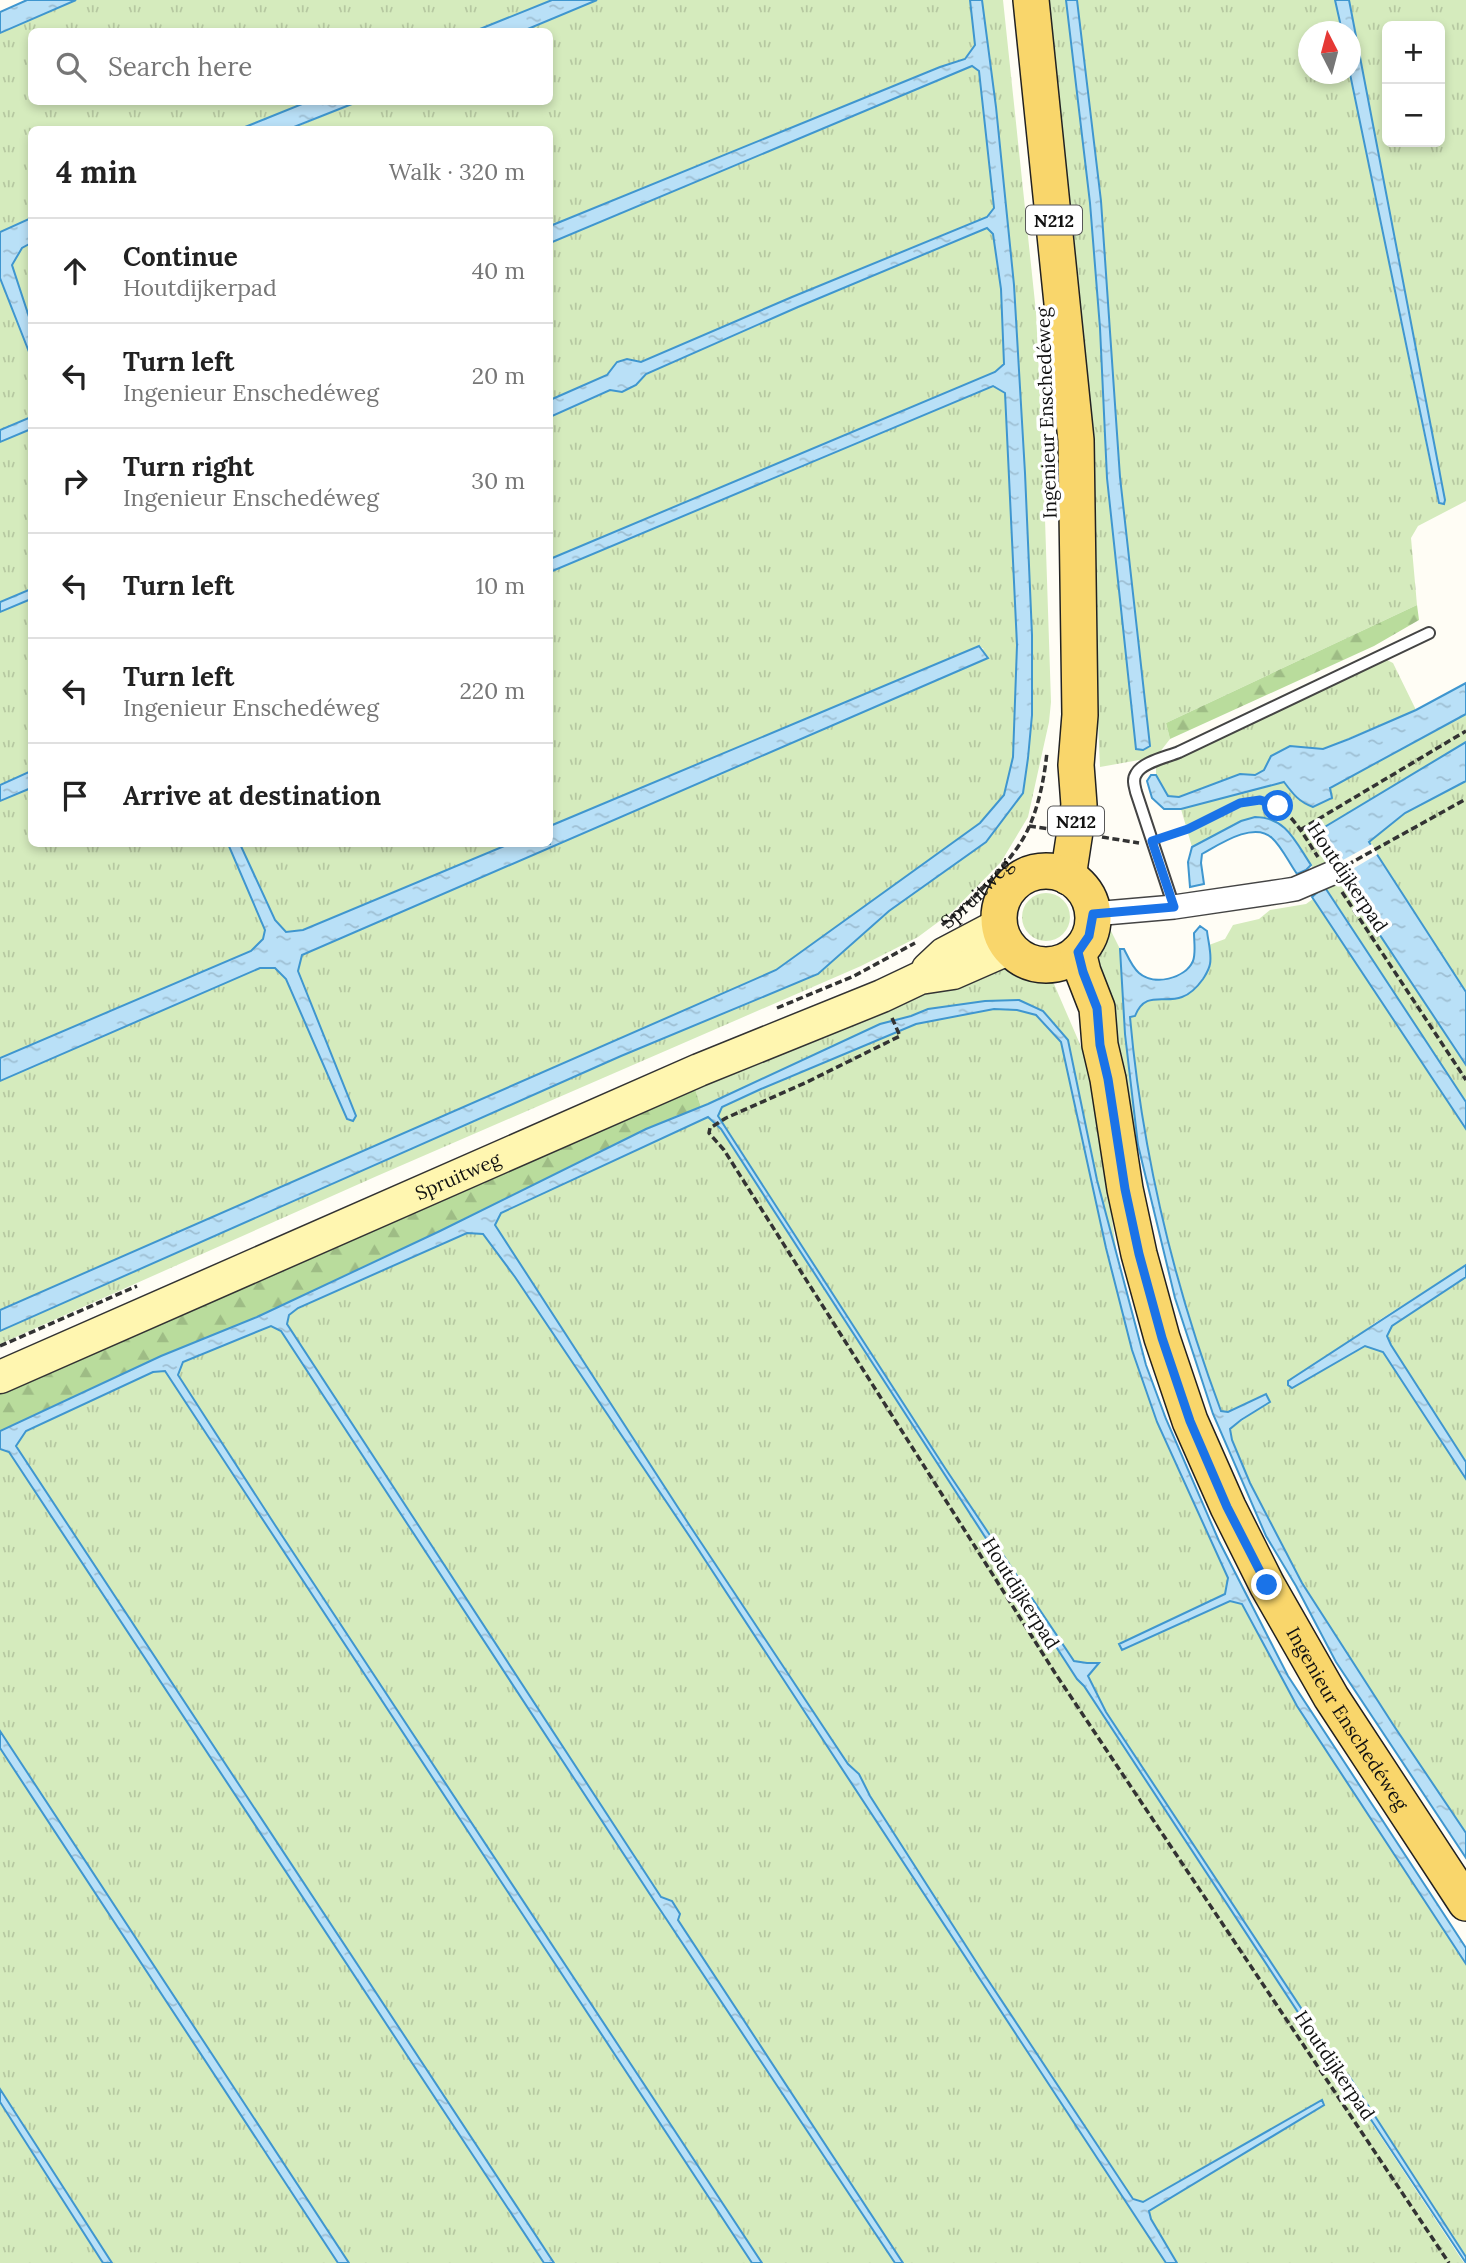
<!DOCTYPE html>
<meta charset="utf-8">
<style>
body{margin:0;font-family:Lora,serif;background:#f6f6f6;color:#222}
.controls{position:absolute;right:21px;top:21px;display:grid;overflow:hidden;border-radius:10px;box-shadow:0 4px 10px #0003}
.controls button{width:63px;height:63px;display:grid;place-items:center;padding:0;border:0;border-bottom:2px solid #e0e0e0;background:#fff;color:#222;font:35px sans-serif}
.compass{position:absolute;left:1298px;top:21px;width:63px;height:63px;border-radius:50%;background:#fff;box-shadow:0 4px 10px #0003;rotate:354deg}
.stop{position:absolute;width:21px;height:21px;margin:-16px;border:5px solid #1a73e8;border-radius:50%;background:#fff}
.stop.end{background:#1a73e8;border-color:#fff;box-shadow:0 2px 7px #0008}
.list{margin:0;padding:0;list-style:none}
h2{display:flex;justify-content:space-between;align-items:center;height:91px;margin:0;padding:0 28px;font-size:30px}
h2 small{font-size:23px;font-weight:400;color:#767676}
.list li{display:grid;grid-template-columns:46px 1fr auto;gap:21px;align-items:center;box-sizing:border-box;height:105px;padding:0 28px;border-top:2px solid #e0e0e0}
.list b{display:block;font-size:26px;white-space:nowrap}
.list p{margin:0;font-size:23px;white-space:nowrap;color:#767676}
.list em{font-size:23px;font-style:normal;color:#767676}
.icon{flex:none;width:38px;height:38px;fill:none;stroke:currentColor;stroke-width:2;stroke-linecap:round;stroke-linejoin:round}
.map{position:relative;flex:none;width:1466px;height:2263px;overflow:hidden}
.search{position:absolute;background:#fff;box-shadow:0 4px 10px #0003;left:28px;top:28px;width:525px;height:77px;display:flex;align-items:center;gap:18px;box-sizing:border-box;padding:0 24px;border-radius:10px;color:#767676;font-size:26px}
.panel{position:absolute;background:#fff;box-shadow:0 4px 10px #0003;left:28px;top:126px;width:525px;height:721px;border-radius:10px}
.map>svg:first-child{display:block}
</style>
<div class="map">
<svg width="1466" height="2263" viewBox="0 0 1466 2263">
<defs>
<pattern id="grass-tufts" width="24" height="20" patternUnits="userSpaceOnUse" patternTransform="scale(1.75)"><rect width="24" height="20" fill="#d5ebbd"/><path d="M3 7l-1-3M5 7V3M7 7l1-3M15 17l-1-3M17 17v-4M19 17l1-3" fill="none" stroke="#b6c8a1"/></pattern>
<pattern id="forest-firs" width="22" height="20" patternUnits="userSpaceOnUse" patternTransform="scale(1.75)"><rect width="22" height="20" fill="#b9dc9c"/><path d="M5 1l3.5 6h-7zM16 11l3.5 6h-7z" fill="#9ebc85"/></pattern>
<pattern id="water-ripples" width="26" height="14" patternUnits="userSpaceOnUse" patternTransform="scale(1.75)"><rect width="26" height="14" fill="#b9e0f7"/><path d="M2 4q2-2 4 0t4 0M15 11q2-2 4 0t4 0" fill="none" stroke="#9ebfd3"/></pattern>
</defs>
<rect width="100%" height="100%" fill="#fffdf5"/>
<path fill="url(#grass-tufts)" fill-rule="evenodd" d="M 76,0 L 552,0 L 475,31 L 32,32 L 32,102 L 307,102 L 240,129 L 32,130 L 31,218 L 0,232 L 0,33 Z
M 597,0 L 970,0 L 975,45 L 966,59 L 940,67 L 550,226 L 550,130 L 289,130 L 357,102 L 550,102 L 550,32 L 523,31 Z
M 982,0 L 1003,0 L 1036,312 L 1043,458 L 1051,702 L 1049,722 L 1028,817 L 1001,862 L 953,911 L 918,937 L 861,966 L 377,1176 L 0,1344 L 0,1331 L 621,1056 L 818,974 L 889,911 L 986,842 L 1028,758 L 1032,715 L 1032,635 L 1014,285 L 996,107 Z
M 1043,0 L 1066,0 L 1090,203 L 1100,328 L 1107,478 L 1136,748 L 1143,750 L 1150,746 L 1120,477 L 1101,201 L 1077,0 L 1335,0 L 1342,31 L 1308,32 L 1308,74 L 1350,74 L 1438,502 L 1443,504 L 1445,500 L 1349,0 L 1466,0 L 1466,501 L 1418,526 L 1411,538 L 1417,605 L 1166,723 L 1170,739 L 1156,757 L 1100,767 L 1093,610 ZM 1387,26 L 1440,26 L 1440,142 L 1387,142 Z
M 972,66 L 979,71 L 994,208 L 987,218 L 641,362 L 627,359 L 617,362 L 607,375 L 550,400 L 550,243 Z
M 988,228 L 993,234 L 1001,289 L 1004,363 L 995,372 L 550,559 L 550,417 L 610,390 L 636,385 L 646,374 L 798,307 Z
M 31,243 L 31,323 L 12,265 L 22,247 Z
M 0,278 L 31,357 L 31,417 L 0,430 Z
M 993,386 L 1005,393 L 1017,645 L 1013,757 L 1004,795 L 980,823 L 776,970 L 0,1310 L 0,1081 L 260,968 L 275,968 L 286,979 L 353,1121 L 356,1115 L 298,971 L 302,955 L 984,649 L 979,646 L 550,826 L 550,572 Z
M 31,429 L 31,589 L 0,602 L 0,442 Z
M 31,599 L 31,771 L 0,785 L 0,612 Z
M 1387,660 L 1393,663 L 1416,710 L 1323,749 L 1290,746 L 1271,756 L 1264,770 L 1255,775 L 1240,774 L 1179,797 L 1168,796 L 1156,775 L 1156,767 L 1182,757 Z
M 1466,714 L 1466,742 L 1314,834 L 1466,1065 L 1466,1102 L 1290,833 L 1278,821 L 1241,821 L 1192,847 L 1181,809 L 1284,782 C 1293,794 1299,802 1313,807 L 1332,798 L 1329,788 Z
M 1466,781 L 1466,992 L 1368,842 L 1405,813 Z
M 31,788 L 32,844 L 228,844 L 265,930 L 263,939 L 251,951 L 0,1058 L 0,801 Z
M 240,844 L 509,844 L 303,930 L 286,932 L 275,920 Z
M1022 917a24 24 0 1 1 48 0a24 24 0 1 1-48 0Z
M 1313,899 L 1466,1129 L 1466,1265 L 1373,1324 L 1293,1388 L 1365,1346 L 1383,1352 L 1466,1479 L 1466,1833 L 1394,1726 L 1302,1583 L 1250,1483 L 1232,1440 L 1230,1429 L 1270,1401 L 1265,1394 L 1228,1412 L 1221,1412 C 1175,1284 1142,1152 1130,1017 L 1135,1016 L 1143,1003 L 1161,998 L 1208,972 L 1211,963 L 1209,945 L 1225,939 L 1233,925 L 1259,919 L 1270,910 L 1306,904 Z
M 1111,931 L 1120,949 L 1125,1034 L 1138,1145 L 1128,1146 L 1093,951 L 1103,936 Z
M 1001,962 L 1020,966 L 1054,984 L 1092,1072 L 1118,1263 L 1097,1180 L 1068,1040 L 1043,1011 L 1019,1000 L 985,1001 L 928,1009 L 911,1016 L 880,1024 L 701,1107 L 693,1083 Z
M 994,1009 L 1017,1010 L 1036,1015 L 1061,1042 L 1106,1248 L 1132,1350 L 1157,1422 L 1228,1578 L 1225,1594 L 1119,1645 L 1122,1650 L 1230,1601 L 1242,1604 L 1297,1706 L 1466,1964 L 1466,2257 L 1349,2077 L 1373,2125 L 1464,2263 L 1177,2263 L 1150,2219 L 1149,2211 L 1323,2105 L 1322,2100 L 1143,2202 L 1133,2199 L 984,1974 L 870,1796 L 859,1774 L 848,1764 L 690,1526 L 495,1225 L 501,1213 L 708,1117 L 721,1129 L 1077,1679 L 1084,1686 L 1328,2058 L 1331,2055 L 1106,1712 L 1088,1676 L 1098,1663 L 1074,1661 L 945,1468 L 718,1116 L 722,1107 L 761,1089 L 916,1024 Z
M 467,1233 L 483,1234 L 515,1277 L 692,1540 L 1166,2263 L 903,2263 L 678,1920 L 680,1914 L 672,1901 L 661,1897 L 287,1324 L 289,1315 L 298,1308 Z
M 1466,1277 L 1466,1462 L 1390,1345 L 1387,1336 L 1392,1326 Z
M 271,1326 L 281,1331 L 655,1902 L 895,2263 L 762,2263 L 275,1525 L 178,1375 L 183,1362 Z
M 165,1371 L 196,1417 L 752,2263 L 554,2263 L 16,1446 L 26,1431 L 153,1372 Z
M 0,1449 L 9,1452 L 544,2263 L 349,2263 L 0,1731 Z
M 0,1748 L 338,2263 L 112,2263 L 0,2089 Z
M 0,2102 L 103,2263 L 0,2263 Z"/>
<path fill="url(#forest-firs)" d="M 1417,605 L 1419,620 L 1374,646 L 1170,739 L 1166,723 Z
M 693,1083 L 701,1107 L 646,1129 L 440,1231 L 257,1317 L 161,1356 L 0,1431 L 0,1388 L 259,1281 L 299,1254 Z"/>
<path fill="url(#water-ripples)" stroke="#3f96cf" stroke-width="2" d="M 27,0 L 76,0 L 0,33 L 0,12 Z
M 552,0 L 597,0 L 523,31 L 475,31 Z
M 970,0 L 982,0 L 996,107 L 1014,285 L 1025,473 L 1032,635 L 1032,715 L 1028,758 L 1023,793 L 986,842 L 889,911 L 818,974 L 621,1056 L 0,1331 L 0,1310 L 776,970 L 980,823 L 1004,795 L 1013,757 L 1017,645 L 1005,393 L 993,386 L 550,572 L 550,559 L 995,372 L 1004,364 L 1001,289 L 993,234 L 987,228 L 798,307 L 646,374 L 636,385 L 622,392 L 610,390 L 550,417 L 550,400 L 607,375 L 617,362 L 627,359 L 641,362 L 792,297 L 987,217 L 994,208 L 979,71 L 972,66 L 550,243 L 550,226 L 940,67 L 965,59 L 975,45 Z
M 1066,0 L 1077,0 L 1101,201 L 1120,477 L 1150,746 L 1143,750 L 1136,749 L 1107,478 L 1100,328 L 1090,203 Z
M 1335,0 L 1349,0 L 1350,5 L 1445,500 L 1444,504 L 1439,503 L 1350,74 L 1350,32 L 1342,31 Z
M 307,102 L 357,102 L 289,129 L 240,129 Z
M 31,218 L 31,243 L 22,248 L 12,265 L 31,323 L 31,357 L 0,278 L 0,232 Z
M 31,417 L 31,429 L 0,442 L 0,430 Z
M 31,589 L 31,599 L 0,612 L 0,602 Z
M 979,646 L 988,658 L 302,955 L 298,971 L 356,1116 L 353,1121 L 347,1119 L 286,979 L 275,968 L 260,968 L 0,1081 L 0,1058 L 251,951 L 263,939 L 265,930 L 228,844 L 240,844 L 275,920 L 286,932 L 303,930 L 509,844 L 550,844 L 550,826 Z
M 1466,683 L 1466,714 L 1330,788 L 1332,798 L 1313,807 C 1299,802 1293,794 1284,782 L 1181,809 L 1164,809 L 1152,798 L 1147,781 L 1151,775 L 1156,775 L 1168,796 L 1179,797 L 1240,774 L 1255,775 L 1264,770 L 1271,756 L 1290,746 L 1323,749 L 1349,739 L 1416,710 Z
M 1466,742 L 1466,781 L 1405,813 L 1369,842 L 1466,992 L 1466,1065 L 1313,834 Z
M 31,771 L 31,788 L 0,801 L 0,785 Z
M 1255,817 C 1286,817 1295,841 1311,865 L 1306,870 L 1297,874 C 1289,863 1282,847 1272,838 C 1254,821 1220,844 1202,854 L 1201,863 L 1204,884 L 1190,887 L 1188,862 L 1192,847 L 1241,821 Z
M 1326,889 L 1466,1102 L 1466,1129 L 1312,897 L 1320,890 Z
M 1200,926 L 1207,931 C 1208,941 1212,954 1210,964 C 1209,970 1206,974 1203,979 C 1198,986 1191,994 1182,997 C 1164,1004 1145,990 1135,1016 L 1130,1017 C 1142,1152 1174,1285 1221,1411 L 1228,1412 L 1266,1394 L 1270,1402 L 1241,1420 L 1230,1429 L 1232,1440 L 1250,1483 L 1302,1583 L 1394,1726 L 1466,1833 L 1466,1858 L 1336,1662 L 1296,1586 L 1266,1536 L 1213,1414 L 1175,1298 L 1138,1145 L 1125,1034 L 1120,949 L 1124,949 C 1128,957 1132,967 1139,973 C 1154,986 1185,979 1193,961 C 1196,953 1194,942 1194,933 Z
M 1019,1000 L 1043,1011 L 1068,1040 L 1097,1180 L 1146,1365 L 1166,1419 L 1219,1541 L 1288,1676 L 1466,1948 L 1466,1964 L 1297,1706 L 1242,1604 L 1230,1601 L 1122,1650 L 1119,1644 L 1225,1594 L 1228,1578 L 1157,1422 L 1132,1350 L 1106,1248 L 1061,1042 L 1036,1015 L 1017,1010 L 994,1009 L 916,1024 L 761,1089 L 722,1107 L 718,1116 L 945,1468 L 1074,1661 L 1087,1663 L 1099,1663 L 1088,1676 L 1106,1712 L 1332,2055 L 1328,2058 L 1084,1686 L 1077,1679 L 721,1129 L 708,1117 L 501,1213 L 495,1225 L 690,1526 L 848,1764 L 859,1774 L 870,1796 L 984,1974 L 1133,2199 L 1143,2202 L 1322,2100 L 1324,2105 L 1149,2211 L 1151,2219 L 1177,2263 L 1166,2263 L 692,1540 L 515,1277 L 483,1234 L 467,1233 L 298,1308 L 289,1315 L 287,1324 L 661,1897 L 672,1901 L 680,1914 L 678,1920 L 903,2263 L 895,2263 L 655,1902 L 281,1331 L 271,1326 L 183,1362 L 178,1375 L 275,1525 L 762,2263 L 752,2263 L 165,1371 L 153,1372 L 26,1431 L 16,1446 L 554,2263 L 544,2263 L 9,1452 L 0,1449 L 0,1431 L 161,1356 L 257,1317 L 440,1231 L 646,1129 L 708,1104 L 880,1024 L 911,1016 L 928,1009 L 985,1001 Z
M 1466,1265 L 1466,1277 L 1392,1326 L 1387,1336 L 1391,1345 L 1466,1462 L 1466,1479 L 1383,1352 L 1365,1346 L 1292,1388 L 1288,1385 L 1288,1381 Z
M 0,1731 L 349,2263 L 338,2263 L 0,1748 Z
M 1349,2076 L 1466,2257 L 1466,2263 L 1346,2082 Z
M 0,2089 L 112,2263 L 103,2263 L 0,2102 Z"/>
<path fill="#fffdf5" d="M 1372,844 L 1378,854 L 1339,877 L 1332,866 Z"/>
<g fill="none" stroke-linecap="round" stroke-linejoin="round">
<defs>
<path id="service" d="M 1174,907 L 1136,792 C 1135,787 1132,780 1136,774 C 1142,762 1167,757 1179,752 L 1429,633"/>
<path id="minor" d="M 1093,914 L 1174,907 L 1283,891 L 1295,889 L 1330,874"/>
<g id="secondary">
<path d="M 928,969 L 944,954 L 999,925"/>
<path id="s2" d="M 0,1377 L 699,1070 L 882,996 L 920,978 L 953,973 L 1010,948"/>
</g>
<g id="primary">
<path d="M 1031,0 L 1076,440 L 1080,715 L 1076,765 L 1079,805 L 1068,877"/>
<circle cx="1046" cy="918" r="47"/>
<path id="s3" d="M 1078,952 L 1083,972 L 1097,1008 L 1100,1045 L 1108,1079 L 1125,1189 L 1139,1254 L 1162,1338 L 1190,1421 L 1228,1507 L 1267,1585 L 1331,1697 L 1466,1903"/>
</g>
</defs>
<use href="#service" stroke="#444" stroke-width="14"/>
<use href="#minor" stroke="#444" stroke-width="26"/>
<use href="#secondary" stroke="#333" stroke-width="35"/>
<use href="#primary" stroke="#222" stroke-width="38"/>
<g stroke="#333" stroke-width="3.5" stroke-dasharray="7 3.5" stroke-linecap="butt">
<path d="M 1029,826 L 1049,829"/>
<path d="M 1300,830 L 1466,731"/>
<path d="M 1167,836 C 1174,834 1181,832 1187,829 C 1219,817 1254,783 1286,813 C 1299,825 1308,842 1318,857"/>
<path d="M 1102,837 L 1139,843"/>
<path d="M 1347,865 L 1466,799"/>
<path d="M 1342,892 L 1466,1080"/>
<path id="s1" d="M 942,925 C 967,906 1005,868 1021,842 C 1037,817 1044,781 1047,752"/>
<path d="M 777,1008 L 854,976 L 915,943"/>
<path d="M 892,1018 L 900,1036 L 807,1082 L 726,1118 L 710,1128 L 709,1133 L 724,1150 L 1055,1673 L 1449,2263"/>
<path d="M 0,1346 L 137,1286"/>
</g>
<use href="#service" stroke="#fff" stroke-width="10"/>
<use href="#minor" stroke="#fff" stroke-width="23"/>
<use href="#secondary" stroke="#fff6b0" stroke-width="32"/>
<use href="#primary" stroke="#f9d66b" stroke-width="35"/>
</g>
<g fill="none" stroke-linecap="round" stroke-linejoin="round">
<path stroke="#1a73e8" stroke-width="9" d="M 1267,1585 L 1227,1507 L 1190,1421 L 1162,1338 L 1139,1254 L 1125,1189 L 1108,1079 L 1100,1045 L 1097,1008 L 1083,972 L 1078,952 L 1089,936 L 1093,914 L 1174,907 L 1152,841 L 1188,829 L 1240,803 L 1260,800 L 1278,806"/>
</g>
<g text-anchor="middle" dominant-baseline="central" stroke-width="7" stroke-linejoin="round" paint-order="stroke">
<g fill="#fff" stroke="#585858" stroke-width="2">
<rect x="1026" y="205.5" width="56" height="29" rx="5"/>
<rect x="1048" y="806.5" width="56" height="29" rx="5"/>
</g>
<g font-size="18" font-weight="bold" fill="#111">
<text x="1054" y="220">N212</text>
<text x="1076" y="821">N212</text>
</g>
<g font-size="19" fill="#111" stroke="#fff">
<text transform="translate(1046 413) rotate(-92)">Ingenieur Enschedéweg</text>
<text transform="translate(1348 877) rotate(56)">Houtdijkerpad</text>
<text stroke="none"><textPath href="#s1" startOffset="47">Spruitweg</textPath></text>
<text stroke="none"><textPath href="#s2" startOffset="500">Spruitweg</textPath></text>
<text transform="translate(1021 1593) rotate(58)">Houtdijkerpad</text>
<text stroke="none"><textPath href="#s3" startOffset="821">Ingenieur Enschedéweg</textPath></text>
<text transform="translate(1335 2065) rotate(56)">Houtdijkerpad</text>
</g>
</g>
</svg>
<div class="controls">
<button>+</button>
<button>−</button>
</div>
<svg class="compass" viewBox="-18 -18 36 36"><path d="M0-13l5 13h-10z" fill="#e53935"/><path d="M0 13l5-13h-10z" fill="#767676"/></svg>
<div class="stop" style="left:1278px;top:806px"></div>
<div class="stop end" style="left:1267px;top:1585px"></div>
<div class="search"><svg class="icon" aria-label="search" viewBox="0 0 24 24"><circle cx="10" cy="10" r="6"/><path d="M15 15l6 6"/></svg>Search here</div>
<section class="panel">
<h2>4 min<small>Walk · 320 m</small></h2>
<ul class="list">
<li><svg class="icon" aria-label="ahead" viewBox="0 0 24 24"><path d="M12 20V5M6 11l6-6 6 6"/></svg><div><b>Continue</b><p>Houtdijkerpad</p></div><em>40 m</em></li>
<li><svg class="icon" aria-label="left" viewBox="0 0 24 24"><path d="M17 20v-9H6M10 6l-5 5 5 5"/></svg><div><b>Turn left</b><p>Ingenieur Enschedéweg</p></div><em>20 m</em></li>
<li><svg class="icon" aria-label="right" viewBox="0 0 24 24"><path d="M7 20v-9h11M14 6l5 5-5 5"/></svg><div><b>Turn right</b><p>Ingenieur Enschedéweg</p></div><em>30 m</em></li>
<li><svg class="icon" aria-label="left" viewBox="0 0 24 24"><path d="M17 20v-9H6M10 6l-5 5 5 5"/></svg><div><b>Turn left</b></div><em>10 m</em></li>
<li><svg class="icon" aria-label="left" viewBox="0 0 24 24"><path d="M17 20v-9H6M10 6l-5 5 5 5"/></svg><div><b>Turn left</b><p>Ingenieur Enschedéweg</p></div><em>220 m</em></li>
<li><svg class="icon" aria-label="arrive" viewBox="0 0 24 24"><path d="M6 21V4h12l-3 4 3 4H6"/></svg><div><b>Arrive at destination</b></div></li>
</ul>
</section>
</div>
